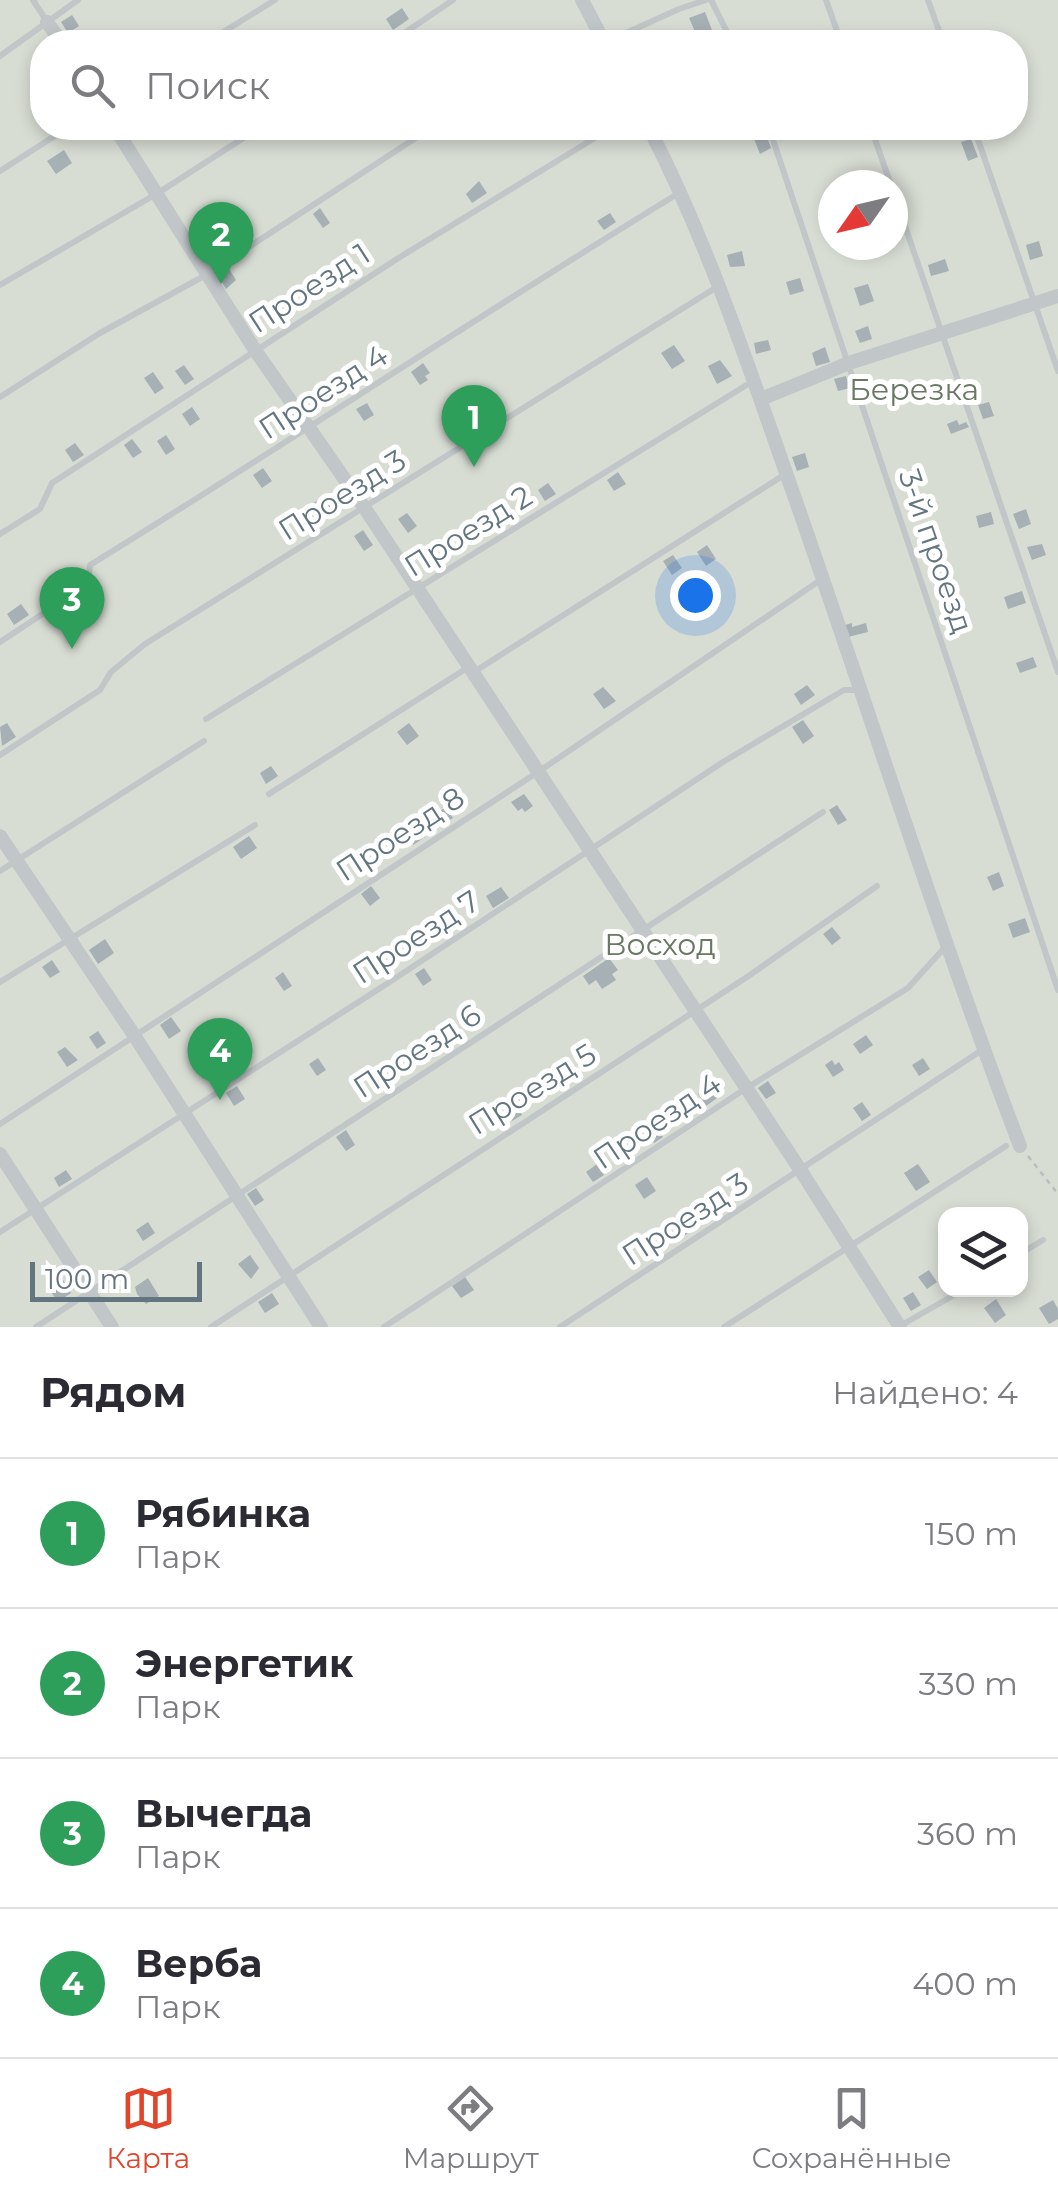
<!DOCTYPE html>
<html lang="ru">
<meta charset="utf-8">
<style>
body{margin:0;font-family:Montserrat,sans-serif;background:#f2f2f3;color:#2b2b33}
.controls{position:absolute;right:30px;bottom:30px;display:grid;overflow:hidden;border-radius:20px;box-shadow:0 5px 15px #0003}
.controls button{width:90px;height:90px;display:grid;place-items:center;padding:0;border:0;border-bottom:2px solid #e1e1e2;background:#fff;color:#2b2b33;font:50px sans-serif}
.compass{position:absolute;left:818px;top:170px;width:90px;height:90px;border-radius:50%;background:#fff;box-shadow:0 5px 15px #0003;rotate:236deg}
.scale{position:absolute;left:30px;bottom:25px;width:172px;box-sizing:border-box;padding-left:10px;border:5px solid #637680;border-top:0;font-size:28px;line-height:35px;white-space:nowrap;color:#637680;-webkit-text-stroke:8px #fff;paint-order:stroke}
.you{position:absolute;left:695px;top:595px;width:35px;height:35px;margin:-25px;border:8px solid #fff;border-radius:50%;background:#1a73e8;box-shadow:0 0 0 15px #1a73e833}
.badge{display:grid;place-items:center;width:65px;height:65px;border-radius:50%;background:#e1452c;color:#fff;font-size:32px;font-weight:700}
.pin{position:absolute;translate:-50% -82px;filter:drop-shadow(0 2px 5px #0008)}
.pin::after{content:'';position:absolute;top:52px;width:35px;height:30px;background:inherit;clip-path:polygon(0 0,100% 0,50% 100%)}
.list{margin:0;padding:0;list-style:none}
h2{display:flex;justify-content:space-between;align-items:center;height:130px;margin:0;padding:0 40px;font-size:42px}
h2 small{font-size:32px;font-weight:400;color:#7c7c81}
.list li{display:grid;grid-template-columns:65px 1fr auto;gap:30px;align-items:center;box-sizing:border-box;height:150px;padding:0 40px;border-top:2px solid #e1e1e2}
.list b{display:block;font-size:38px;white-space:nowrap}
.list p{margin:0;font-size:32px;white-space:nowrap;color:#7c7c81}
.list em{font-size:32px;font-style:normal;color:#7c7c81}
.icon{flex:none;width:55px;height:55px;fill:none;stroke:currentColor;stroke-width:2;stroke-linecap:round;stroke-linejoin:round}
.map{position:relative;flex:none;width:1058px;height:1327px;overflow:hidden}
.search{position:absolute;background:#fff;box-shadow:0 5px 15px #0003;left:30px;right:30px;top:30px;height:110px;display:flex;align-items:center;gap:25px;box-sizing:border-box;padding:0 35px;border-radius:40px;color:#7c7c81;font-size:38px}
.sheet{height:730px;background:#fff}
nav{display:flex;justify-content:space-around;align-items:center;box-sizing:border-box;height:140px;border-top:2px solid #e1e1e2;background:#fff;font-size:28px;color:#7c7c81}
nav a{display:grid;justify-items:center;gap:5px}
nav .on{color:#e1452c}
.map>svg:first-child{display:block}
</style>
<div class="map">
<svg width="1058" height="1327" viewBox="0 0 1058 1327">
<rect width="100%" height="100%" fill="#f8f8f5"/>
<path fill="#d8ddd4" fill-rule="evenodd" d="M 0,0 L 1058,0 L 1058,1327 L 0,1327 ZM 42,42 L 1016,42 L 1016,128 L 42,128 ZM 833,185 L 893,185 L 893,245 L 833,245 ZM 946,1214 L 1020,1214 L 1020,1290 L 946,1290 Z"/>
<path fill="#a6b0b5" d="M 402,8 L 409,19 L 393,30 L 386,19 Z
M 705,12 L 712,30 L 697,36 L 689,18 Z
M 72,15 L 79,26 L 68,33 L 61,22 Z
M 766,134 L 771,148 L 760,154 L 754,139 Z
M 971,139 L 978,157 L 968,161 L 961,142 Z
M 64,150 L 72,163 L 56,174 L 47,161 Z
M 479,181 L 487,193 L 472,203 L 466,194 Z
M 320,208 L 330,223 L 323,228 L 313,214 Z
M 610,213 L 616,222 L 604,230 L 597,221 Z
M 1039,241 L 1043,256 L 1030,260 L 1026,245 Z
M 742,251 L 745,266 L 730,267 L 727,255 Z
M 945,259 L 949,271 L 931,276 L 928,265 Z
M 229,269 L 236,280 L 226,289 L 218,276 Z
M 800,278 L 804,291 L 790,295 L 786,282 Z
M 868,284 L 874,301 L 860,306 L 854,288 Z
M 868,326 L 872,339 L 860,343 L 855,331 Z
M 768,340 L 771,350 L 756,354 L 754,343 Z
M 674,345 L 685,361 L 672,369 L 661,353 Z
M 825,347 L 830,362 L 816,366 L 812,353 Z
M 720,360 L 732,376 L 717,384 L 708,366 Z
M 423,363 L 430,373 L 425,376 L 428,380 L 420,385 L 411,372 Z
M 184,365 L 194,379 L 185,385 L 175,371 Z
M 153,372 L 164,388 L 155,394 L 144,378 Z
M 846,376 L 850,388 L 838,391 L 834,379 Z
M 989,402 L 994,416 L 983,419 L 978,405 Z
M 367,403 L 374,415 L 364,421 L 356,409 Z
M 493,403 L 500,413 L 484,423 L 478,412 Z
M 192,407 L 200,419 L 190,426 L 182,414 Z
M 957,420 L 959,425 L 966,422 L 969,427 L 951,434 L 947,424 Z
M 166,435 L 175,449 L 166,455 L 157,441 Z
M 132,439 L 142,452 L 133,458 L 124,445 Z
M 75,443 L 84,455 L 73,462 L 65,450 Z
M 805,453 L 809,467 L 797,471 L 792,457 Z
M 263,468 L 272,481 L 262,488 L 253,475 Z
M 618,472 L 626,484 L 614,491 L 607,480 Z
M 548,483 L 556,494 L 545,501 L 538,490 Z
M 324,496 L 333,511 L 324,517 L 314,503 Z
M 1026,509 L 1031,524 L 1019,529 L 1013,514 Z
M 991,512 L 994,524 L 979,528 L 976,516 Z
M 407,513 L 417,526 L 408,533 L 398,519 Z
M 363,530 L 373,545 L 364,551 L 354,536 Z
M 1042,544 L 1046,555 L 1032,560 L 1027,547 Z
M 707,545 L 716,559 L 706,566 L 697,552 Z
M 673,555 L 682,568 L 672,575 L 663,561 Z
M 1022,591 L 1026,603 L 1008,609 L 1004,597 Z
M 21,604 L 29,615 L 14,625 L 7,614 Z
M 852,623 L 852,627 L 866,623 L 868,632 L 848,637 L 845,625 Z
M 1033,657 L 1037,667 L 1020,673 L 1016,663 Z
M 807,685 L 815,695 L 801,705 L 794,694 Z
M 603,687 L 616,701 L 604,709 L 593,694 Z
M 803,720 L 814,736 L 803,744 L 792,727 Z
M 7,723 L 16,737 L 2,746 L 0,727 Z
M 409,723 L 419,736 L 407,745 L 397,732 Z
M 271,766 L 278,776 L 266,784 L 260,773 Z
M 524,794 L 533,806 L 525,812 L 522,808 L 518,811 L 511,802 Z
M 837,805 L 847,820 L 838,825 L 829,810 Z
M 446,807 L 453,818 L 443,825 L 435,814 Z
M 420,822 L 425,837 L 413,845 L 405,832 Z
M 249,836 L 257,848 L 241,859 L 233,847 Z
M 999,872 L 1004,886 L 993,891 L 987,877 Z
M 371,886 L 380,898 L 370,906 L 361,894 Z
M 501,887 L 509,898 L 493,908 L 486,896 Z
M 1025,918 L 1030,932 L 1013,938 L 1008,924 Z
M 832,927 L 841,938 L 832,945 L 823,934 Z
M 105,939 L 114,953 L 98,964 L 89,950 Z
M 609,958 L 618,970 L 612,974 L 616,980 L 602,989 L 596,980 L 589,985 L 583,976 Z
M 52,960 L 60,972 L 50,978 L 42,967 Z
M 424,968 L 432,980 L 423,986 L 415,974 Z
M 283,972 L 292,986 L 284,991 L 275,978 Z
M 171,1017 L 181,1031 L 169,1039 L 160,1025 Z
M 98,1031 L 106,1043 L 97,1049 L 89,1037 Z
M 866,1035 L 873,1045 L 860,1054 L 853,1044 Z
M 65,1047 L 78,1060 L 67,1067 L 57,1052 Z
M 318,1058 L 326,1070 L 317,1076 L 309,1064 Z
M 923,1058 L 930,1069 L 919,1076 L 912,1065 Z
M 832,1060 L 835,1065 L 839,1062 L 844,1070 L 833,1077 L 825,1065 Z
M 768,1081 L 776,1093 L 766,1099 L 758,1088 Z
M 237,1086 L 245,1099 L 234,1106 L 226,1093 Z
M 708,1087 L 717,1098 L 706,1106 L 698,1094 Z
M 862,1102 L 871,1115 L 862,1121 L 853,1108 Z
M 514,1103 L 522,1115 L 512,1121 L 504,1110 Z
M 654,1123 L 663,1137 L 654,1143 L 645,1130 Z
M 346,1130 L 355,1145 L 346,1151 L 336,1137 Z
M 597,1164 L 604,1175 L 593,1182 L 586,1172 Z
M 918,1164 L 930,1182 L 916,1191 L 904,1173 Z
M 66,1170 L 72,1179 L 59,1187 L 54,1178 Z
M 647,1177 L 656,1191 L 644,1199 L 635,1185 Z
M 256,1188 L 264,1200 L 255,1206 L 247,1194 Z
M 148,1222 L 155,1233 L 143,1241 L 136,1230 Z
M 680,1226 L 688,1233 L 673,1244 L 667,1235 Z
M 250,1255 L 259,1268 L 251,1279 L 238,1264 Z
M 929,1270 L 937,1282 L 927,1289 L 918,1277 Z
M 465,1277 L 474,1290 L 461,1298 L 452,1286 Z
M 148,1278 L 159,1296 L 146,1304 L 137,1294 L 135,1287 Z
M 63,1280 L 71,1293 L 58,1302 L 49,1289 Z
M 913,1292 L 921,1305 L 911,1311 L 903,1298 Z
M 272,1293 L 279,1304 L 265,1313 L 258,1302 Z
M 996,1299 L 1006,1315 L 995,1323 L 984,1308 Z
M 1053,1300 L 1058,1309 L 1058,1319 L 1049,1324 L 1039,1308 Z"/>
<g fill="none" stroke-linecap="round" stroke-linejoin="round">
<path stroke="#b9bdc0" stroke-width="2.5" stroke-dasharray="5 5" stroke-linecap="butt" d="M 1028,1156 L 1058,1194"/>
<path stroke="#c1c6c9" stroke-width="6" d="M 33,0 L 46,20
M 711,0 L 732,42
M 826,0 L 841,42
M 928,0 L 943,42
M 207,42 L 275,0
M 391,42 L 453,0
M 564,42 L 579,33 L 591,42
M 606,42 L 679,9 L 706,0
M 0,56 L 78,0
M 769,128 L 1058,990
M 871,128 L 891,185
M 974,128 L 1058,371
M 0,171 L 67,128
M 893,191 L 1058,672
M 0,285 L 158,193 L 259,128
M 0,397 L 100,333 L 206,275 L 431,128
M 0,534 L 40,509 L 52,483 L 400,257 L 611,128
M 0,642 L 88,584 L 90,565 C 288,443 481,314 679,193
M 206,719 L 753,381
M 0,755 L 100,690 L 111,672 L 145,644 L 717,287
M 269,794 L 464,670 L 477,670 L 784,475
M 0,871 L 204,741
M 0,982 L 255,825
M 0,1124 L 538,772 L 822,579
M 0,1232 L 385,985 L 723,762 L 844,690 L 859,690
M 1020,1254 L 1043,1240
M 36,1327 L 823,812
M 211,1327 L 747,977 L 877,886
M 384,1327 L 745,1089 L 908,988 L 946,946
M 560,1327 L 982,1050
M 724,1327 L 1006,1146
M 898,1327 L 963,1290"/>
<path stroke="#c1c6c9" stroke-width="14" d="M 582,0 L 604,42
M 47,22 L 61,42
M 115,128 L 255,350 L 364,507 L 801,1171 L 900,1327
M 649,128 C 708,243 748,365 791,487 C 868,706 937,928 1020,1146
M 761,399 L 849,363 L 1058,296
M 0,836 L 134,1035 L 321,1327
M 0,1154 L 112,1327"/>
</g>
<g text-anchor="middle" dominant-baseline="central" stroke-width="10" stroke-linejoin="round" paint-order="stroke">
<g font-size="30" fill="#637680" stroke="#fff">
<text transform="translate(309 288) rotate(-33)">Проезд 1</text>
<text transform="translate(323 392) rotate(-33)">Проезд 4</text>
<text transform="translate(342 495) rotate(-32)">Проезд 3</text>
<text transform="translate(468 531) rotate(-32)">Проезд 2</text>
<text transform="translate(936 551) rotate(71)">3-й проезд</text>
<text transform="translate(400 834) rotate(-33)">Проезд 8</text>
<text transform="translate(416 937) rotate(-33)">Проезд 7</text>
<text transform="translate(417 1051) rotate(-33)">Проезд 6</text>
<text transform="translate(532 1089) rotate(-32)">Проезд 5</text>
<text transform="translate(657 1121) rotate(-34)">Проезд 4</text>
<text transform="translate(685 1219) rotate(-33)">Проезд 3</text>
</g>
<g font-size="30" fill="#687862" stroke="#fff">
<text x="914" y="389">Березка</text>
<text x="660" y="944">Восход</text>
</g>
</g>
</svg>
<div class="controls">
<button><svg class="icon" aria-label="layers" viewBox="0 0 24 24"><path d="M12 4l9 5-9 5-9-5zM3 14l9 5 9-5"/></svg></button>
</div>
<svg class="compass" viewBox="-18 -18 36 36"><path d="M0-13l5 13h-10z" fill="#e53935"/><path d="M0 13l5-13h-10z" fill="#7c7c81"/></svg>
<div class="scale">100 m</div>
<div class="you"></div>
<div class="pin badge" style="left:474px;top:467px;background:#2e9e5b">1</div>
<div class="pin badge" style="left:221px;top:284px;background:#2e9e5b">2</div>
<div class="pin badge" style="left:72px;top:649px;background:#2e9e5b">3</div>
<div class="pin badge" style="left:220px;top:1100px;background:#2e9e5b">4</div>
<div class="search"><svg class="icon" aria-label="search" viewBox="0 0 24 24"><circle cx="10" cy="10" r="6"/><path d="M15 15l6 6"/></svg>Поиск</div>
</div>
<section class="sheet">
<h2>Рядом<small>Найдено: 4</small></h2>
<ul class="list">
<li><span class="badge" style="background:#2e9e5b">1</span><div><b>Рябинка</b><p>Парк</p></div><em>150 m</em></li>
<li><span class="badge" style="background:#2e9e5b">2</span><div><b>Энергетик</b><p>Парк</p></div><em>330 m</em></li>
<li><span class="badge" style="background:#2e9e5b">3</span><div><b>Вычегда</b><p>Парк</p></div><em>360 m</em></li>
<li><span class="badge" style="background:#2e9e5b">4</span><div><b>Верба</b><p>Парк</p></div><em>400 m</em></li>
</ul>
</section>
<nav>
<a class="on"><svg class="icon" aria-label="map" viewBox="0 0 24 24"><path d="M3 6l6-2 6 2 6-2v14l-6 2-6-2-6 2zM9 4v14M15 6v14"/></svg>Карта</a>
<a><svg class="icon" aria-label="directions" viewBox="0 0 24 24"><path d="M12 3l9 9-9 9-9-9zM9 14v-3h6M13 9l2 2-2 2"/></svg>Маршрут</a>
<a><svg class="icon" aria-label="saved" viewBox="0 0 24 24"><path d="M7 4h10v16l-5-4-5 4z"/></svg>Сохранённые</a>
</nav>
